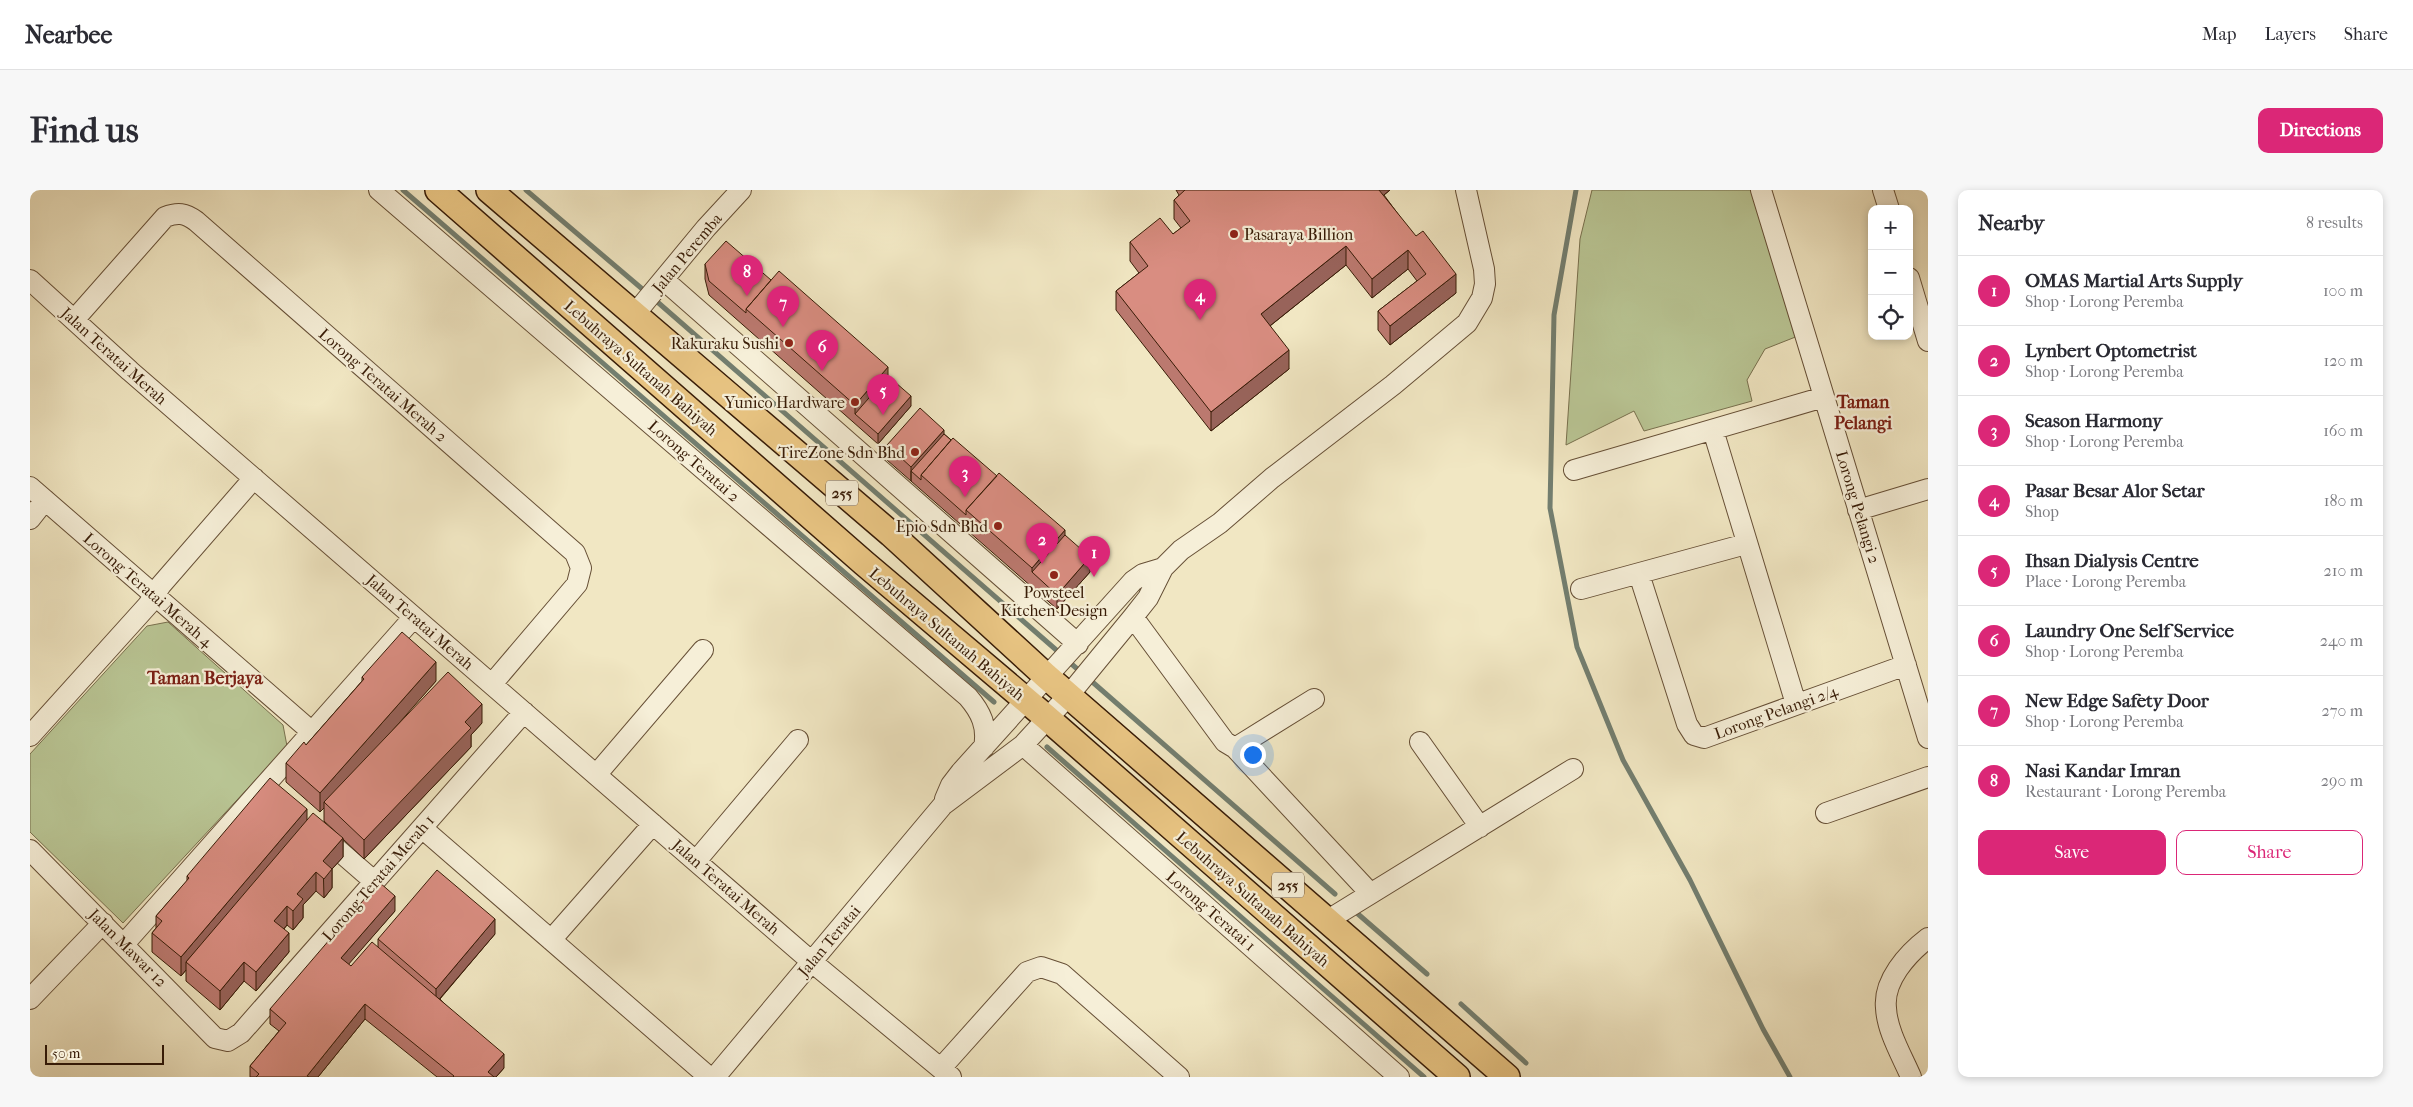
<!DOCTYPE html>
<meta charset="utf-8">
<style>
body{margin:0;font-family:"IM FELL French Canon",serif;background:#f7f7f7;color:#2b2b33}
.controls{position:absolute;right:15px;top:15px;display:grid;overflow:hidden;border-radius:10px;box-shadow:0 2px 8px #0003}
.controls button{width:45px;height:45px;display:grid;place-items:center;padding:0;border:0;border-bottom:1px solid #e1e1e2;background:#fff;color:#2b2b33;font:25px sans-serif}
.scale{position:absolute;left:15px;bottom:12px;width:119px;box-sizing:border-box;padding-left:5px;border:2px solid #381c07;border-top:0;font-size:14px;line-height:18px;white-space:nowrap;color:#381c07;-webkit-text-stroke:4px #f6efd8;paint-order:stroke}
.you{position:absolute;left:1222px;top:564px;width:18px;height:18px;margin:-12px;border:4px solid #fff;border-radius:50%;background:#1a73e8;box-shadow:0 0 0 8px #1a73e833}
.badge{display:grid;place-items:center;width:32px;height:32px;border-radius:50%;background:#db2777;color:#fff;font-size:16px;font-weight:700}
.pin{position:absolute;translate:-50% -41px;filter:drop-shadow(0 1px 2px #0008)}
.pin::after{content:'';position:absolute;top:26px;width:18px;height:15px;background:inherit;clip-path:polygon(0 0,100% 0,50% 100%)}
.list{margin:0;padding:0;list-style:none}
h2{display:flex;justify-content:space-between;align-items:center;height:65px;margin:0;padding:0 20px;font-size:21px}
h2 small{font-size:16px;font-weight:400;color:#7c7c81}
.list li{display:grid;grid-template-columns:32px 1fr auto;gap:15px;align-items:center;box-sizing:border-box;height:70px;padding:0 20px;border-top:1px solid #e1e1e2}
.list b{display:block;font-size:19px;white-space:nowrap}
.list p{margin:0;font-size:16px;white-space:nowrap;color:#7c7c81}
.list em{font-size:16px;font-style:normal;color:#7c7c81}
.actions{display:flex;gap:10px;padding:15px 20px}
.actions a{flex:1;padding:11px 0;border:1px solid #db2777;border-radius:10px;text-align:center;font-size:18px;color:#db2777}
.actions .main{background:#db2777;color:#fff}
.icon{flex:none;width:28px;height:28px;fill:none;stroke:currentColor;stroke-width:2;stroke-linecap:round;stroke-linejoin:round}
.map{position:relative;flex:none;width:1898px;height:887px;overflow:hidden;border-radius:10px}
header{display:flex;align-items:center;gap:30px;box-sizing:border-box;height:70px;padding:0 25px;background:#fff;border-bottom:1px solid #e1e1e2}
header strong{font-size:24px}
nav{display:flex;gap:28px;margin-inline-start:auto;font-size:18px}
.intro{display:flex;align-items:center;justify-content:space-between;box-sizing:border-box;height:120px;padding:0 30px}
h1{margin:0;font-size:35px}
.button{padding:12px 22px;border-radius:10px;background:#db2777;color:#fff;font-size:18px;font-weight:700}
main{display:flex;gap:30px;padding:0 30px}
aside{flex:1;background:#fff;border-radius:10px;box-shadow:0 2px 8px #0003}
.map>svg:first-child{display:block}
</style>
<header>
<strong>Nearbee</strong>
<nav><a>Map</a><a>Layers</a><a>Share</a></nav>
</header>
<div class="intro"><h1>Find us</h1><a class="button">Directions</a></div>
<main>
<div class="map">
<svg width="1898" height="887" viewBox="0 0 1898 887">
<rect width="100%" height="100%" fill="#f1e7c3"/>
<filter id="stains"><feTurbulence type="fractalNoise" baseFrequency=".004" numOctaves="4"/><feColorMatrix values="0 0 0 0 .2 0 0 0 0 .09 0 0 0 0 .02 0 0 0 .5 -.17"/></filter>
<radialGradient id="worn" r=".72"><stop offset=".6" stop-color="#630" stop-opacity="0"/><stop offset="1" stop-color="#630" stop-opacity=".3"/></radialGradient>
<path fill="#b9c594" stroke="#78704e" d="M 1562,0 L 1728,0 L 1768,146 L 1735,159 L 1717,190 L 1722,211 L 1614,241 L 1604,221 L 1536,255 L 1550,49 Z
M 138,432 L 253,535 L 257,556 L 93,733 L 0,642 L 0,564 L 117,436 Z"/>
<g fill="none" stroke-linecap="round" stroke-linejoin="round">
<path stroke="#737e6f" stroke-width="5" d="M 373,0 L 964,512
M 496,0 L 617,103
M 1546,0 L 1524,125 L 1520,318 L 1547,457 L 1593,570 L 1660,690 L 1733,839 L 1760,887
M 624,109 L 1032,465
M 1038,471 L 1052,483
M 1059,489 L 1305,704
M 1017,557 L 1394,887
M 1328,724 L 1397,784
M 1431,814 L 1496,873"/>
<defs>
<path id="minor" d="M 349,0 L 938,507 C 951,522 958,537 954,557
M 1731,0 L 1898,548
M 1853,0 L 1859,19
M 1879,88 L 1898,151
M 0,90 L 100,181 L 782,772 L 921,887
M 634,90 L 1048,454
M 604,125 L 676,38 L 711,0
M 44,130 L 135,27 C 148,22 155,23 166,31 L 545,363 L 551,378 L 547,394 L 462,494
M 1683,240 L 1766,514
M 1544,280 L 1794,207
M 0,297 L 282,542
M 1828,320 L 1898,299
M 0,329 L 15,310
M 1609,384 L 1657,534 L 1664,545 L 1674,548 L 1876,475
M 1551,399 L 1716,354
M 1103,427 L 1195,552 L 1205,558 L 1284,509
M 0,546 L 118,415 L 131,395 L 224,288
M 1390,552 L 1450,637
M 993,555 L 1369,887
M 1205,558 L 1340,703
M 566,585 L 673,460
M 915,609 L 921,595 L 931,582 L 1103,391 L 1113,384 L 1133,378
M 1796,623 L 1898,587
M 392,638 L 679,887
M 292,646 L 345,692
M 0,660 L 185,848 L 198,851 L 211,843 L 494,522
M 666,671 L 768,550
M 1298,730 L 1543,579
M 521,750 L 623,634
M 94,754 L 384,427
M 0,809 L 73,733
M 911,878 L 997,782 L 1011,777 L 1032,784 L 1149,887
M 685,887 L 913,615 L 993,555 L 1039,505 L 1103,427 L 1118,408 L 1133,378 L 1151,360 L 1190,333 L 1242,288 L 1363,195 L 1437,133 L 1452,108 L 1455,94 L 1454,79 L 1436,0
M 1881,887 C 1872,866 1857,841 1856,818 C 1853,791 1877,764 1898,748"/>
<path id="major" d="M 408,0 L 834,373 L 1017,528 L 1427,887
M 459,0 L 861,344 L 1016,486 L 1477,887"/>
</defs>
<use href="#minor" stroke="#664f36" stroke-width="22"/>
<use href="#major" stroke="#381c07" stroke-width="28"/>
<use href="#minor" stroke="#f6efd8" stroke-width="20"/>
<use href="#major" stroke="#e8c482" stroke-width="25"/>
</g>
<path fill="#bb796f" stroke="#381c07" d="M 1146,0 L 1360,0 L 1354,5 L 1426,103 L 1360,155 L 1348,140 L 1348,121 L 1387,91 L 1378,79 L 1342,108 L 1316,75 L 1240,136 L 1259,179 L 1181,241 L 1086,120 L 1086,101 L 1109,83 L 1100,71 L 1100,52 L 1143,44 L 1151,38 L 1144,29 L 1144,10 L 1149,5 Z
M 675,74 L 741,90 L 858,186 L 881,216 L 848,254 L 679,105 L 675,89 Z
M 914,244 L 1035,345 L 1060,382 L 1027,419 L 857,270 L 857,255 Z
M 332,487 L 406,491 L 368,533 L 452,533 L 441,545 L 441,557 L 334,669 L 313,649 L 313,667 L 302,679 L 302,698 L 294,708 L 286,701 L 273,715 L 273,728 L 263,740 L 257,735 L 254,739 L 259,762 L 226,801 L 214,791 L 190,820 L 156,791 L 156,780 L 151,786 L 122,762 L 122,743 L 126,738 L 126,726 L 157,691 L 157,686 L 277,631 L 308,644 L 294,631 L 294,618 L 290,622 L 256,592 L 256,573 L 276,555 L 332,491 Z
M 365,721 L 318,774 L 321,776 L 348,757 L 348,749 L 465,744 L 410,809 L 474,878 L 466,887 L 407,887 L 335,829 L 288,887 L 220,887 L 220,876 L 249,841 L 240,834 L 240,819 Z"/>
<path fill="#98635a" stroke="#381c07" d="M 1344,0 L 1360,0 L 1344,13 Z
M 1316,56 L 1316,75 L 1231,143 L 1231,124 Z
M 1378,60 L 1378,79 L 1342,108 L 1342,89 Z
M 1426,84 L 1426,103 L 1360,155 L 1360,136 Z
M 1259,160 L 1259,179 L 1181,241 L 1181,222 Z
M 858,177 L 858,196 L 825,224 L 825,215 Z
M 881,206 L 881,216 L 848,254 L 848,244 Z
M 914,240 L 914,254 L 881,281 L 881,291 L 881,277 Z
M 1035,340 L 1035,359 L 1002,382 L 1002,378 Z
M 1060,367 L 1060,382 L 1027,419 L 1027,405 Z
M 406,472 L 406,491 L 297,615 L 294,612 L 294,618 L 290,622 L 290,603 Z
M 452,514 L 452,533 L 441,545 L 441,557 L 334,669 L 334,650 L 435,532 Z
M 277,619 L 277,638 L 156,772 L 156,780 L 151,786 L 151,767 Z
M 313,648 L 313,667 L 302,679 L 302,698 L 294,708 L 293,671 Z
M 286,682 L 286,701 L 273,715 L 273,728 L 263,740 L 263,721 L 267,704 Z
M 365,706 L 365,721 L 311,783 L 311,768 Z
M 257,716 L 257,735 L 244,750 L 244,731 Z
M 465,729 L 465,744 L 406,813 L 406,799 Z
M 259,743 L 259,762 L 226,801 L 226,782 Z
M 214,772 L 214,791 L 190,820 L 190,801 Z
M 335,814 L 335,829 L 288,887 L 277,887 L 277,886 Z
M 474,864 L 474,878 L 466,887 L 458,887 L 458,882 Z"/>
<path fill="#d98d81" stroke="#381c07" d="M 1155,0 L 1349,0 L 1386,46 L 1393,41 L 1426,84 L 1360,136 L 1348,121 L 1396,84 L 1378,60 L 1342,89 L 1316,56 L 1231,124 L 1259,160 L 1181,222 L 1086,101 L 1118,76 L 1100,52 L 1130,28 L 1143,44 L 1160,31 L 1144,10 Z
M 696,51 L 741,90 L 716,119 L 716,123 L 679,91 L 675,74 Z
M 749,81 L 858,177 L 825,215 L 716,119 Z
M 858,186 L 881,206 L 848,244 L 825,224 Z
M 890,218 L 914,240 L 881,277 L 857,255 Z
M 914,244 L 921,250 L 891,285 L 891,290 L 881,281 Z
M 923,248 L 967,286 L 936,320 L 936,325 L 891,285 Z
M 969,283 L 1035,340 L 1002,378 L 936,320 Z
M 1035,345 L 1060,367 L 1027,405 L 1002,382 Z
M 372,442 L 406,472 L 290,603 L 256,573 L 274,552 L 276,555 L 334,489 L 332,487 Z
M 418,482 L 452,514 L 435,532 L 441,538 L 334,650 L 294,612 Z
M 240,588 L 277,619 L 151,767 L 122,743 L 132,731 L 126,726 L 159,688 L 157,686 Z
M 283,623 L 313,648 L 293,671 L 302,679 L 294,689 L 286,682 L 267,704 L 273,709 L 263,721 L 257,716 L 244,731 L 259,743 L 226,782 L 214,772 L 190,801 L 156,772 Z
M 407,680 L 465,729 L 406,799 L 348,749 Z
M 349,692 L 365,706 L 311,768 L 321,776 L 342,752 L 474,864 L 458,882 L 464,887 L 423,887 L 424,886 L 335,814 L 277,886 L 279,887 L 226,887 L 229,884 L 220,876 L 256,833 L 240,819 Z"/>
<g fill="#8f2418" stroke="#f6efd8" stroke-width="2">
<circle cx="1204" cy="44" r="5"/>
<circle cx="759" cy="153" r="5"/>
<circle cx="825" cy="212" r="5"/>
<circle cx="885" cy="262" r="5"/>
<circle cx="968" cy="336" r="5"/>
<circle cx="1024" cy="385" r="5"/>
</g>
<g text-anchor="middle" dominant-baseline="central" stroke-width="4.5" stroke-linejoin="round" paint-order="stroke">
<g fill="#f6efd8" stroke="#715b46" stroke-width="1">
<rect x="796" y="290.5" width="32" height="25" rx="4"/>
<rect x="1242" y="682.5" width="32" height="25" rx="4"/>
</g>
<g font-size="15" font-weight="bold" fill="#381c07">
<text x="812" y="303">255</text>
<text x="1258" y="695">255</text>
</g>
<g font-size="16" fill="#381c07" stroke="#f6efd8" text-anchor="end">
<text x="1214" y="44" text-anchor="start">Pasaraya Billion</text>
<text x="749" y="153">Rakuraku Sushi</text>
<text x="815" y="212">Yunico Hardware</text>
<text x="875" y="262">TireZone Sdn Bhd</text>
<text x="958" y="336">Epio Sdn Bhd</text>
<text x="1024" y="402" text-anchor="middle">Powsteel<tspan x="1024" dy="18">Kitchen Design</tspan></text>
</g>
<g font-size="16" fill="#381c07" stroke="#f6efd8">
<text transform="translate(657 63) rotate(-50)">Jalan Peremba</text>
<text transform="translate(84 166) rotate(42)">Jalan Teratai Merah</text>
<text transform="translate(611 178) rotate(41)">Lebuhraya Sultanah Bahiyah</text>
<text transform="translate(353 195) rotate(41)">Lorong Teratai Merah 2</text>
<text transform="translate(664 271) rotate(41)">Lorong Teratai 2</text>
<text transform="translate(1828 317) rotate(73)">Lorong Pelangi 2</text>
<text transform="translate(118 400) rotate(41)">Lorong Teratai Merah 4</text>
<text transform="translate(390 432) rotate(41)">Jalan Teratai Merah</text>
<text transform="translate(917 444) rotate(40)">Lebuhraya Sultanah Bahiyah</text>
<text transform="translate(1746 522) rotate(-20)">Lorong Pelangi 2/4</text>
<text transform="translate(348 688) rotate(-49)">Lorong Teratai Merah 1</text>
<text transform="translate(696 697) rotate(41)">Jalan Teratai Merah</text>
<text transform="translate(1223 709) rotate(41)">Lebuhraya Sultanah Bahiyah</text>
<text transform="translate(1181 721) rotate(41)">Lorong Teratai 1</text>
<text transform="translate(799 751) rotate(-50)">Jalan Teratai</text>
<text transform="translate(98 758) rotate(45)">Jalan Mawar 12</text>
</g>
<g font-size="18" font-weight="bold" fill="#7a1f14" stroke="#f6efd8">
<text x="1833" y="212">Taman<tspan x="1833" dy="21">Pelangi</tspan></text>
<text x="175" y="488">Taman Berjaya</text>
</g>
</g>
<rect width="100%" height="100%" filter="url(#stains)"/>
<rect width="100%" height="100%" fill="url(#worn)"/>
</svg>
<div class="controls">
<button>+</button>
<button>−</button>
<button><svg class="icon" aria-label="locate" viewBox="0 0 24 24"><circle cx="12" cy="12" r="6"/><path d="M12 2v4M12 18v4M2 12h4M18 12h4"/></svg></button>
</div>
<div class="scale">50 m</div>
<div class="you"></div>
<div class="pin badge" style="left:1064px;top:387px">1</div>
<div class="pin badge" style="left:1012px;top:374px">2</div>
<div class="pin badge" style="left:935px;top:307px">3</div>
<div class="pin badge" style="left:1170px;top:130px">4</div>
<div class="pin badge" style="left:853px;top:225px">5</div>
<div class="pin badge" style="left:792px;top:181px">6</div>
<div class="pin badge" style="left:753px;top:137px">7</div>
<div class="pin badge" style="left:717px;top:106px">8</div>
</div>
<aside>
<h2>Nearby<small>8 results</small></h2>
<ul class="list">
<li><span class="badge">1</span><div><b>OMAS Martial Arts Supply</b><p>Shop · Lorong Peremba</p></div><em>100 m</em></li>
<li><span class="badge">2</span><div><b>Lynbert Optometrist</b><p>Shop · Lorong Peremba</p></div><em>120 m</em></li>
<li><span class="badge">3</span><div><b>Season Harmony</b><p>Shop · Lorong Peremba</p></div><em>160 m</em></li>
<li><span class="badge">4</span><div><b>Pasar Besar Alor Setar</b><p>Shop</p></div><em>180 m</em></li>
<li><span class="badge">5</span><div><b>Ihsan Dialysis Centre</b><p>Place · Lorong Peremba</p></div><em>210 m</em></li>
<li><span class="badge">6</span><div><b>Laundry One Self Service</b><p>Shop · Lorong Peremba</p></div><em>240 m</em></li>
<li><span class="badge">7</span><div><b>New Edge Safety Door</b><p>Shop · Lorong Peremba</p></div><em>270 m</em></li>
<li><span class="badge">8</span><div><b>Nasi Kandar Imran</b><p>Restaurant · Lorong Peremba</p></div><em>290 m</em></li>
</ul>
<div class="actions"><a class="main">Save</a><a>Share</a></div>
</aside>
</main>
